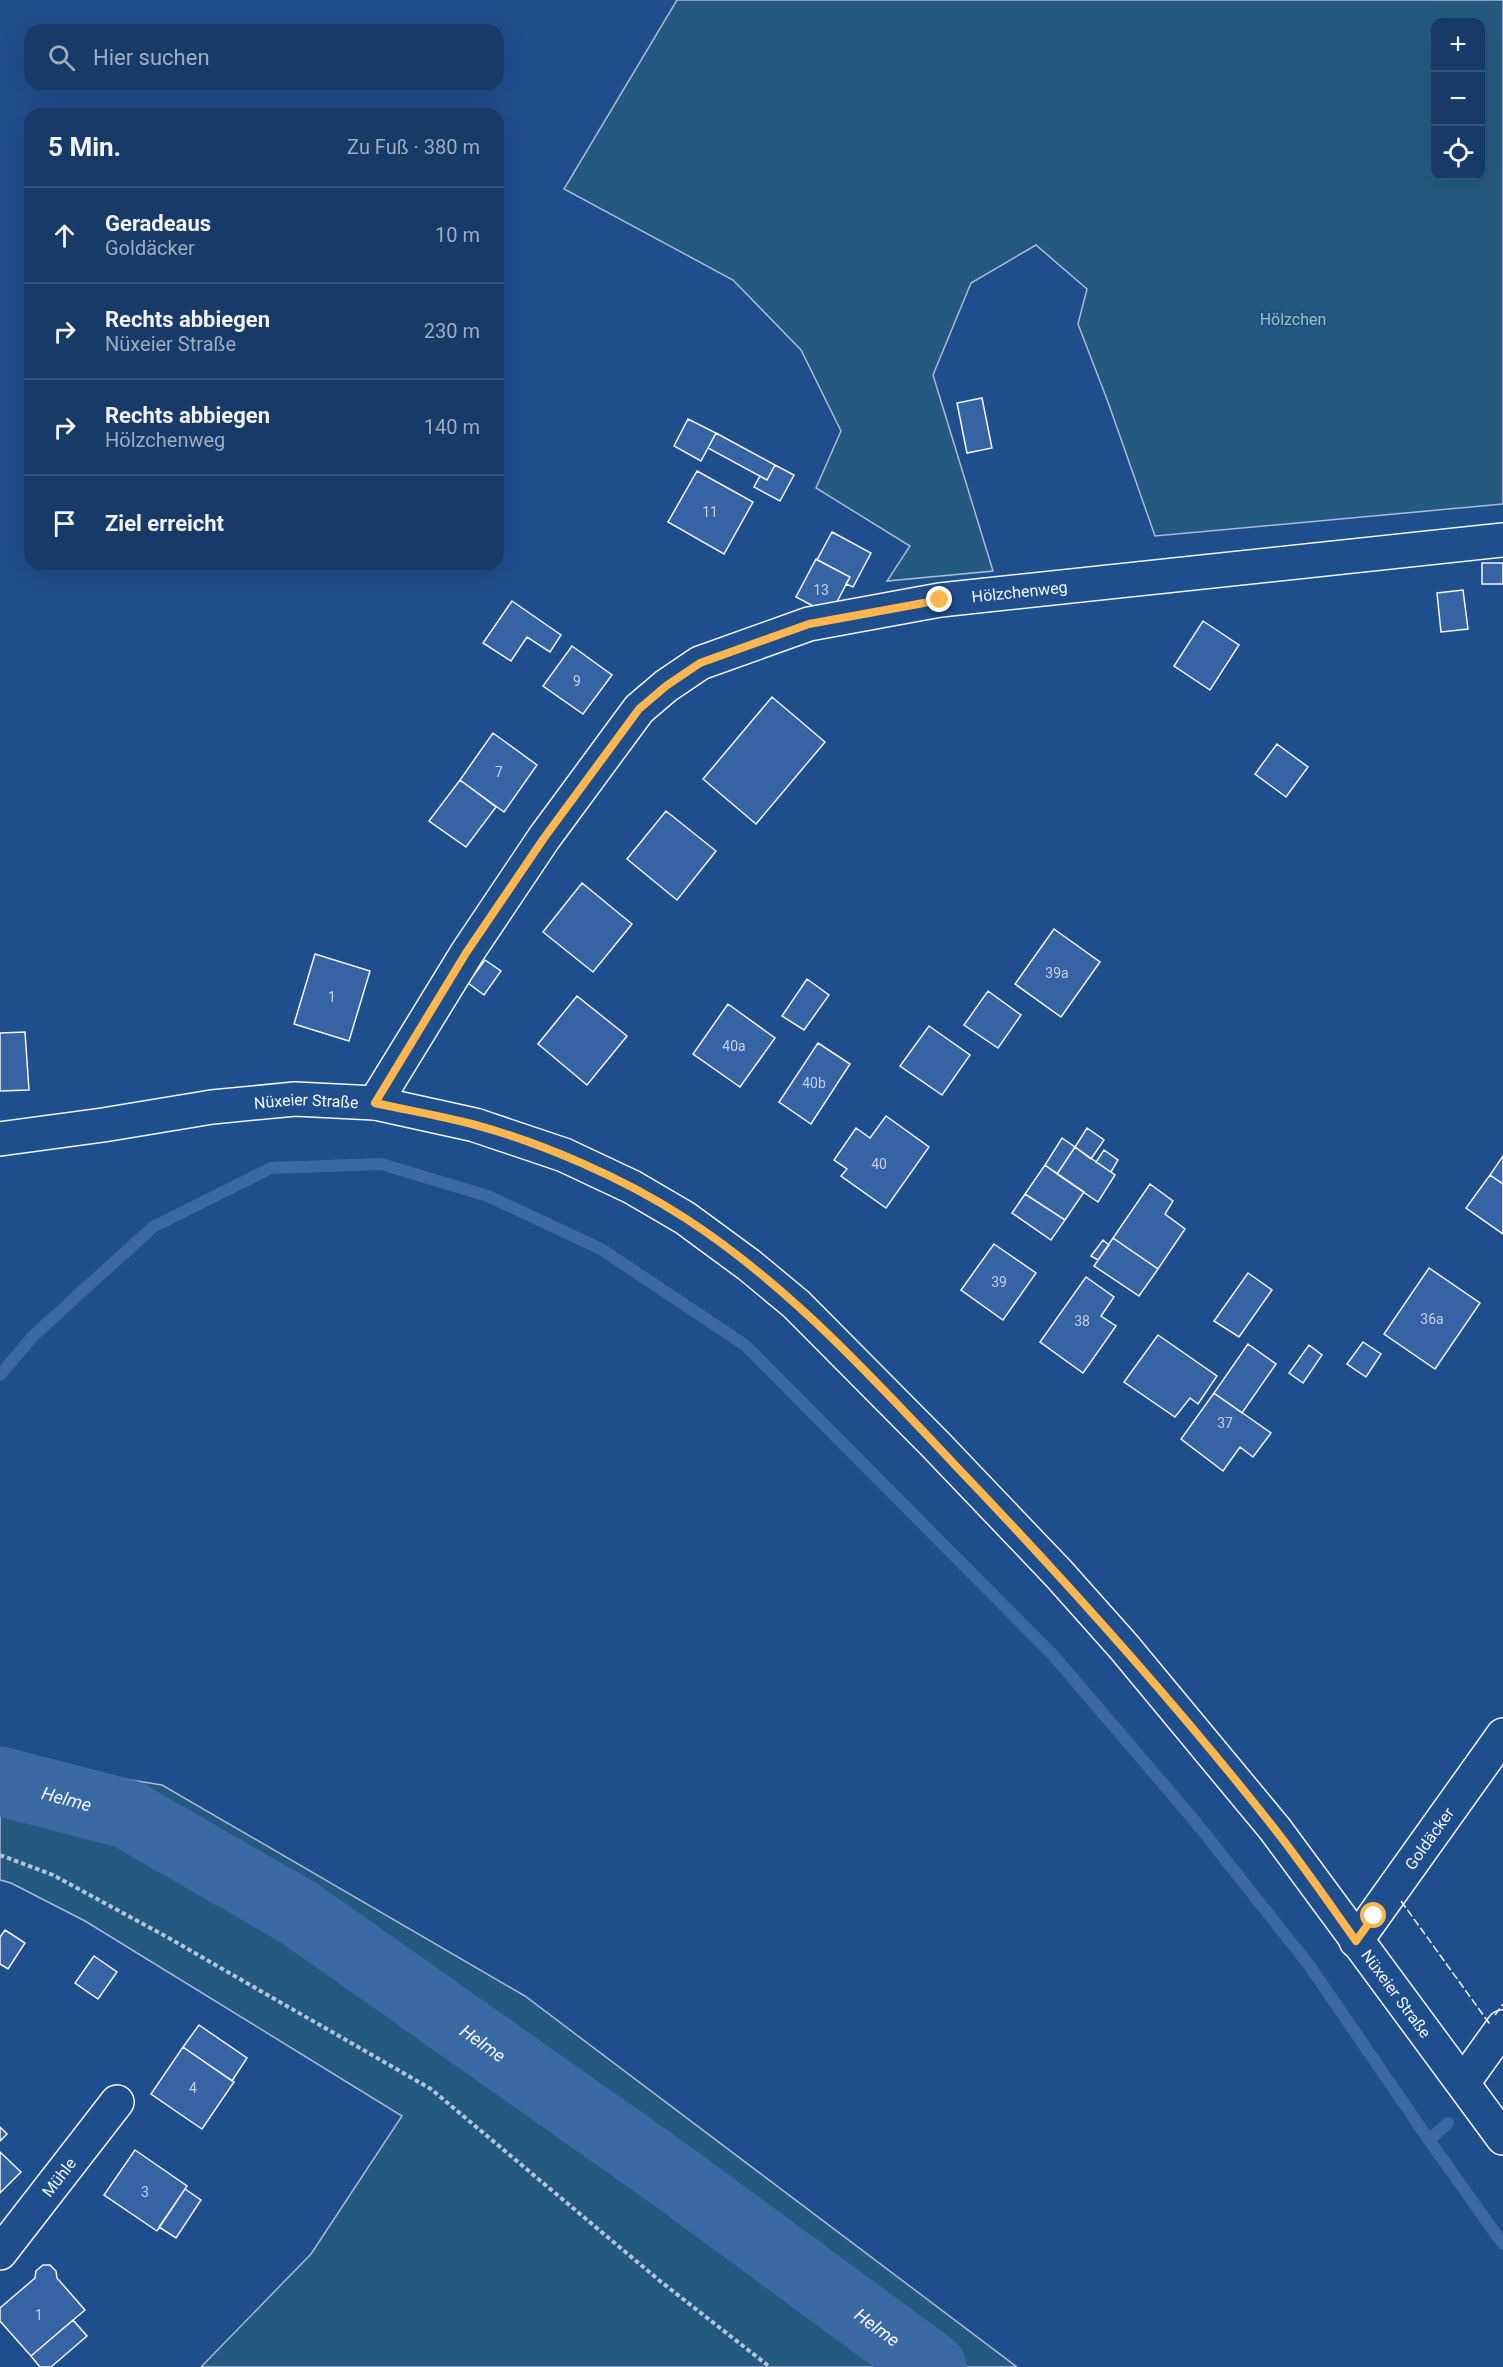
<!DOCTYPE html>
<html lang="de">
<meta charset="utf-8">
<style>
body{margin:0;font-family:Roboto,sans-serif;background:#20416f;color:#f1f3f6}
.controls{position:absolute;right:18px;top:18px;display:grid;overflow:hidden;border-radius:12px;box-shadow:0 6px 24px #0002}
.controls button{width:54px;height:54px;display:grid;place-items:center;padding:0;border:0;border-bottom:2px solid #36547d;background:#173a69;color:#f1f3f6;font:30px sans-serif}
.stop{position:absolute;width:18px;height:18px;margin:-14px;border:4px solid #ffb74d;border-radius:50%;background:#fff}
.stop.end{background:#ffb74d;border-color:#fff;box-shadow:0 2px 6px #0008}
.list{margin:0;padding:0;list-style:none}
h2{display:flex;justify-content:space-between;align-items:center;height:78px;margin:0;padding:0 24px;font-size:26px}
h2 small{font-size:20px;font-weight:400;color:#9eadc0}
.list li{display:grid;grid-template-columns:39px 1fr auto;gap:18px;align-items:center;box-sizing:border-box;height:96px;padding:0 24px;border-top:2px solid #36547d}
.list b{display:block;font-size:22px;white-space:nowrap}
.list p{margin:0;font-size:20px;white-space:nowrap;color:#9eadc0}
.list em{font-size:20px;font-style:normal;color:#9eadc0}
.icon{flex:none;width:33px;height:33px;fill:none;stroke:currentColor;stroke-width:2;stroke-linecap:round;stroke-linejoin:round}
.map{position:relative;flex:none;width:1503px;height:2367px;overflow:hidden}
.search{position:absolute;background:#173a69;box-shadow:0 6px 24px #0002;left:24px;top:24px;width:480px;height:66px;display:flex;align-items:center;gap:15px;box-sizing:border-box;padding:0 21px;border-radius:18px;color:#9eadc0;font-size:22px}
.panel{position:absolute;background:#173a69;box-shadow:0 6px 24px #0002;left:24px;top:108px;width:480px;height:462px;border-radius:18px}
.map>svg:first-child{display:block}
</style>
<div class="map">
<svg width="1503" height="2367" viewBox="0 0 1503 2367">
<rect width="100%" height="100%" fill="#1f4e8c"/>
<path fill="#245a82" stroke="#a8bbd7" stroke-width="1.5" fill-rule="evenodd" d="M 677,0 L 1503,0 L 1503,504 L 1155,536 L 1108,402 L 1078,324 L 1087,289 L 1036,245 L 971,283 L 933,375 L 993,571 L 887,581 L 910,546 L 816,488 L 841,431 L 801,350 L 733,280 L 564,189 ZM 1436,22 L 1480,22 L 1480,176 L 1436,176 Z
M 0,1759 L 162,1785 L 525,1996 L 1017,2367 L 201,2367 L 311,2254 L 402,2116 L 85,1921 L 11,1883 L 0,1880 Z"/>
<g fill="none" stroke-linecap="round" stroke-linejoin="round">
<path stroke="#3b69a3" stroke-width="12" d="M 0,1375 L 33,1336 L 153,1227 L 271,1168 L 381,1164 L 488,1196 L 601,1249 L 745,1345 L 1053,1655 L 1194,1820 L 1309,1965 L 1429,2140
M 1448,2123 L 1429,2140 L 1503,2244"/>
<path stroke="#3b69a3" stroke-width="69" id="s1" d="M 0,1781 L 127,1814 L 299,1913 L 668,2173 L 932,2367"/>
</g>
<path fill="#3563a3" stroke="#f2f6ff" stroke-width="1.5" d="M 982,398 L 992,448 L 967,453 L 957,403 Z
M 688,419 L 716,433 L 701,461 L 674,446 Z
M 716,433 L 775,465 L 767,480 L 708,448 Z
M 775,465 L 794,475 L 780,501 L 754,487 L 760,476 L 767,480 Z
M 697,471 L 753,502 L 724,554 L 668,522 Z
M 832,532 L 871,553 L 853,587 L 846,584 L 850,577 L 817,560 Z
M 816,559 L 850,577 L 830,615 L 796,597 Z
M 1482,563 L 1503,563 L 1503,584 L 1482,584 Z
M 1463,590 L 1468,629 L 1441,632 L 1437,593 Z
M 512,601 L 561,635 L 550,652 L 527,637 L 511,661 L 483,643 Z
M 1203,621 L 1239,645 L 1210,690 L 1174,666 Z
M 572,646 L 612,675 L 583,714 L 543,686 Z
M 772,697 L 825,742 L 756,824 L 703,779 Z
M 493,733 L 537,765 L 504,812 L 460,780 Z
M 1277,744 L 1308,767 L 1286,797 L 1255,774 Z
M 460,780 L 496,807 L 466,847 L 429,821 Z
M 666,811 L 716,851 L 677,900 L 627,859 Z
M 582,883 L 632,924 L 593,972 L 543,932 Z
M 1054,929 L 1100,962 L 1061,1017 L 1015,984 Z
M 315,954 L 370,971 L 349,1041 L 294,1024 Z
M 485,960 L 501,971 L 484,995 L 468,983 Z
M 807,979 L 829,995 L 804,1030 L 782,1016 Z
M 988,991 L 1021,1015 L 998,1048 L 964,1025 Z
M 577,996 L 627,1036 L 587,1085 L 538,1044 Z
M 728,1004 L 775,1038 L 740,1087 L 693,1054 Z
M 929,1026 L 970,1055 L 942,1095 L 900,1066 Z
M 25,1032 L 29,1090 L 0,1091 L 0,1033 Z
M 818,1043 L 850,1064 L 811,1124 L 779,1102 Z
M 886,1116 L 929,1147 L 886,1208 L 841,1176 L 847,1169 L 834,1160 L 856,1128 L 870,1138 Z
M 1087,1128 L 1104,1140 L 1091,1159 L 1075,1147 Z
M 1062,1138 L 1075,1147 L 1057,1174 L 1045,1165 Z
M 1075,1147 L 1115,1175 L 1098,1202 L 1057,1174 Z
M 1104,1150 L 1118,1160 L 1111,1172 L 1096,1162 Z
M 1503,1156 L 1503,1184 L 1490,1175 Z
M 1045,1165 L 1084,1192 L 1065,1220 L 1025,1194 Z
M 1490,1175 L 1503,1184 L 1503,1234 L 1466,1208 Z
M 1150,1184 L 1173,1201 L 1165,1214 L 1185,1229 L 1158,1269 L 1113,1238 Z
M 1025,1194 L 1065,1220 L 1051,1240 L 1012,1213 Z
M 1113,1238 L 1158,1269 L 1139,1296 L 1094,1266 Z
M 1103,1240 L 1109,1245 L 1098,1260 L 1091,1256 Z
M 994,1244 L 1036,1273 L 1003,1320 L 961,1290 Z
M 1429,1268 L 1480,1303 L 1435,1369 L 1384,1334 Z
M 1248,1273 L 1272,1290 L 1239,1337 L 1214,1321 Z
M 1086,1277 L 1114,1297 L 1101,1316 L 1116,1326 L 1083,1373 L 1040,1342 Z
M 1158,1335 L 1217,1376 L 1198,1404 L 1190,1398 L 1175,1417 L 1124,1382 Z
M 1363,1342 L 1381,1354 L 1366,1377 L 1347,1364 Z
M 1248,1344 L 1276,1364 L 1242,1413 L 1214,1393 Z
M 1309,1345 L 1322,1355 L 1303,1383 L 1289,1373 Z
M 1214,1393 L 1271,1433 L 1253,1457 L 1240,1447 L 1223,1471 L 1181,1439 Z
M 5,1930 L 25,1943 L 8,1969 L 0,1964 L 0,1937 Z
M 94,1956 L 117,1972 L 98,1999 L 75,1983 Z
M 199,2025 L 247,2058 L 232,2081 L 183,2047 Z
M 183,2047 L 234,2082 L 202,2129 L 151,2094 Z
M 0,2127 L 7,2134 L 0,2141 Z
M 135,2150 L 187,2186 L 157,2231 L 104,2195 Z
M 0,2152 L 21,2172 L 0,2193 Z
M 185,2189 L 201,2200 L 176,2238 L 159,2227 Z
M 43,2265 L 50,2265 L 56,2271 L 57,2278 L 85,2310 L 31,2356 L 0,2321 L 0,2308 L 35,2278 L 36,2271 Z
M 73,2320 L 87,2336 L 51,2367 L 40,2367 L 31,2356 Z"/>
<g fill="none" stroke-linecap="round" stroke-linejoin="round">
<defs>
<g id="street">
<path id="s2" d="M 375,1103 L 467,953 L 544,838 L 639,709 L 666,686 L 700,663 L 809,624 L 940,600 L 1503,540"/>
<path id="s3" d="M 1356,1941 L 1503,1735"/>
<path d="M 1463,2083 L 1503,2027"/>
<path id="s4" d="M 0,2253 L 117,2102"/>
</g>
<g id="secondary">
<path id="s5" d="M 0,1139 L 103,1125 L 212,1107 L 295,1099 L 375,1103 L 475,1125 L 564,1155 L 632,1187 L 685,1218 L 749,1265 L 796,1304 L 935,1444 L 1059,1574 L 1124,1647 L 1275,1829 L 1503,2138"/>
</g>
</defs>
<use href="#street" stroke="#f2f6ff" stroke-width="36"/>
<use href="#secondary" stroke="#f2f6ff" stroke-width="36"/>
<path stroke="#b3c4dc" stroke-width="4" stroke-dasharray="4.5 3" stroke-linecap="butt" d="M 0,1855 L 53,1875 L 167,1937 L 431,2089 L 660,2281 L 770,2367"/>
<use href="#street" stroke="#1f4e8c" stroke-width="33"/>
<use href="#secondary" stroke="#1f4e8c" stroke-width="33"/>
<path stroke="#f2f6ff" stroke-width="1.5" stroke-dasharray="8 3" stroke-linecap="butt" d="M 1401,1901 L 1489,2023 L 1490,2022
M 1495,2015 L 1503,2004"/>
</g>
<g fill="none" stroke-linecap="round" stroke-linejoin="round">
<path stroke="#ffb74d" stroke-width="8" d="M 940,600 L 809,624 L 700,663 L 666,686 L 639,709 L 544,838 L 466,953 L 375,1103 C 407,1110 440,1116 472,1124 C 543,1143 623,1178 685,1218 C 787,1284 871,1376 954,1464 C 1066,1581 1174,1701 1274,1828 C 1303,1865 1329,1903 1356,1941 L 1374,1916"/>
</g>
<g text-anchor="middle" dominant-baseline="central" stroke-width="4.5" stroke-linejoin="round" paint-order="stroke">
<g font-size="14" fill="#c3d1e8">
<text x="710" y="512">11</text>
<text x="821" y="590">13</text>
<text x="577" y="681">9</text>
<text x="499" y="772">7</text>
<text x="1057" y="973">39a</text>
<text x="332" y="997">1</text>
<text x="734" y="1046">40a</text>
<text x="814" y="1083">40b</text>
<text x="879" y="1164">40</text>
<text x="999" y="1282">39</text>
<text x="1432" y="1319">36a</text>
<text x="1082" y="1321">38</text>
<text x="1225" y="1423">37</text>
<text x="193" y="2088">4</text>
<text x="145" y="2192">3</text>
<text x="39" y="2315">1</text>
</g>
<g font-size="16" fill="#97c8a6" stroke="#1f4e8c">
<text x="1293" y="319">Hölzchen</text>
</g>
<g font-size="16" fill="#f2f6ff" stroke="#1f4e8c">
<text stroke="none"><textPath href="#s2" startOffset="880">Hölzchenweg</textPath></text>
<text stroke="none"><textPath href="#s5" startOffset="309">Nüxeier Straße</textPath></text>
<text stroke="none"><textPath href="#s3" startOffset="126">Goldäcker</textPath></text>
<text stroke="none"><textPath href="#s5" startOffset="1767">Nüxeier Straße</textPath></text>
<text stroke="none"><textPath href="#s4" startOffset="96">Mühle</textPath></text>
</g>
<g font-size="18" font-style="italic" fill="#f2f6ff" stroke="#1f4e8c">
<text stroke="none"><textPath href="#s1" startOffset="69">Helme</textPath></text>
<text stroke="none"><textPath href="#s1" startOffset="555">Helme</textPath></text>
<text stroke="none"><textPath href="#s1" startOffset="1041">Helme</textPath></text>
</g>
</g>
</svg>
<div class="controls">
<button>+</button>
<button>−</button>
<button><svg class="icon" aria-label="locate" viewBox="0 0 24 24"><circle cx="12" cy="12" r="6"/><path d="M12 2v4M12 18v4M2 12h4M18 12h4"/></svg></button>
</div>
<div class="stop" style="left:1374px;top:1916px"></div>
<div class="stop end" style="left:940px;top:600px"></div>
<div class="search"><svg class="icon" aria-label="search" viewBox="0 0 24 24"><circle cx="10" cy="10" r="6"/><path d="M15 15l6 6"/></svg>Hier suchen</div>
<section class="panel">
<h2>5 Min.<small>Zu Fuß · 380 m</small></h2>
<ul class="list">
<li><svg class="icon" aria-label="ahead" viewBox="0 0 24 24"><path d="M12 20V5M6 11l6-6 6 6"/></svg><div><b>Geradeaus</b><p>Goldäcker</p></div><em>10 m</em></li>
<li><svg class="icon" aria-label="right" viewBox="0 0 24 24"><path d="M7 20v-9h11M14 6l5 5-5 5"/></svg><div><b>Rechts abbiegen</b><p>Nüxeier Straße</p></div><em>230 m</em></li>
<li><svg class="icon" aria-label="right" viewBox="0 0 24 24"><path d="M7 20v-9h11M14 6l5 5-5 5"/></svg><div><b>Rechts abbiegen</b><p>Hölzchenweg</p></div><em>140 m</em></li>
<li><svg class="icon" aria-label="arrive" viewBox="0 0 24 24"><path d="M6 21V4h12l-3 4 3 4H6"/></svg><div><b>Ziel erreicht</b></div></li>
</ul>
</section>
</div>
